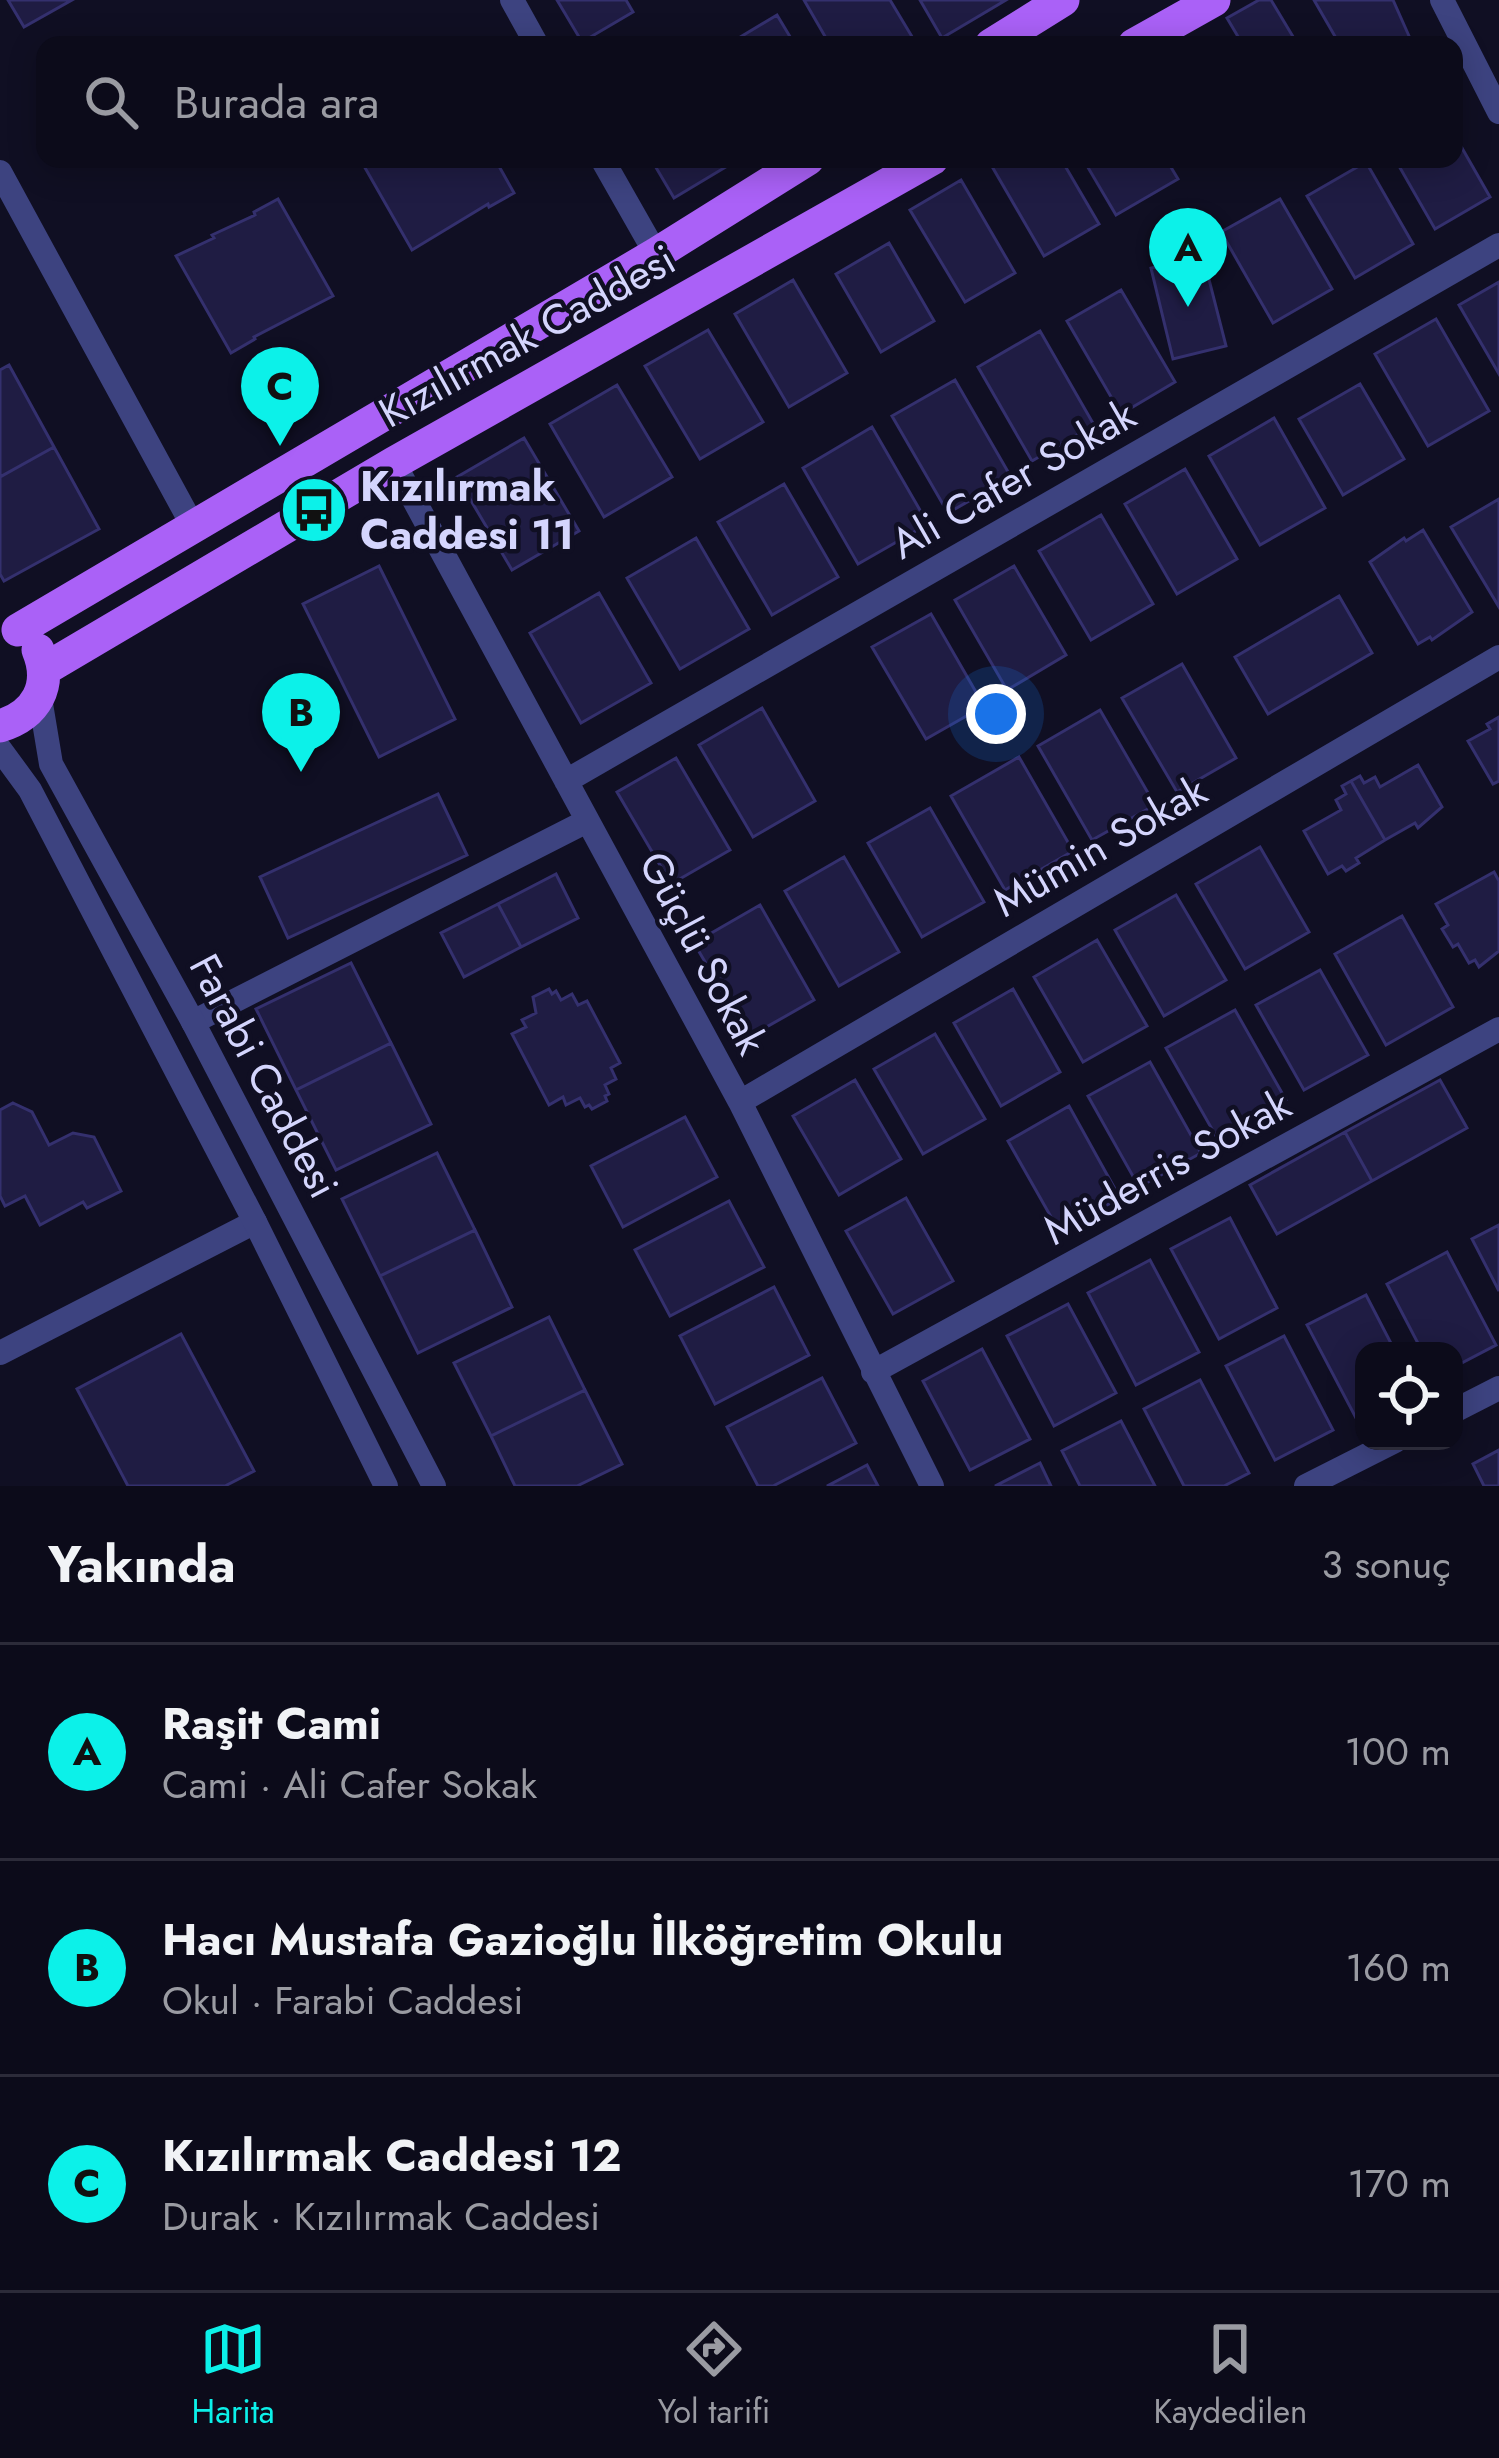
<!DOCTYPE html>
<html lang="tr">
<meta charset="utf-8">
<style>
body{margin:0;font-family:Jost,sans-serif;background:#1a1927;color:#f1f3f6}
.controls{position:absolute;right:36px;bottom:36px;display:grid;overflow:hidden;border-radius:24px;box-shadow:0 6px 30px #0003}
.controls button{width:108px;height:108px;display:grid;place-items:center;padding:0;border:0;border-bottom:3px solid #2c2b39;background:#0c0b1a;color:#f1f3f6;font:60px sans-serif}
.you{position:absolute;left:996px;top:714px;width:42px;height:42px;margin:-30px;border:9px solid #fff;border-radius:50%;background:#1a73e8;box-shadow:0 0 0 18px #1a73e833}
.badge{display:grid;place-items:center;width:78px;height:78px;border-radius:50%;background:#0cf1e9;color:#111;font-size:39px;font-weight:700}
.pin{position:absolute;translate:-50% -99px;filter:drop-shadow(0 3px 6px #0008)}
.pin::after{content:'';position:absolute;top:63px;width:42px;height:36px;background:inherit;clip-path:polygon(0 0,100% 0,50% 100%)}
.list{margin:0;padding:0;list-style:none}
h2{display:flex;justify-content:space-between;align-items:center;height:156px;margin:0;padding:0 48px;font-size:51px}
h2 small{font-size:39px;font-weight:400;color:#9a9ba2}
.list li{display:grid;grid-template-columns:78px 1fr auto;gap:36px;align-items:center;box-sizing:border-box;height:216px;padding:0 48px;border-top:3px solid #2c2b39}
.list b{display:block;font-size:45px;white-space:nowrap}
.list p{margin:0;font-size:39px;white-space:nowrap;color:#9a9ba2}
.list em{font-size:39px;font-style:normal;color:#9a9ba2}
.icon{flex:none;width:66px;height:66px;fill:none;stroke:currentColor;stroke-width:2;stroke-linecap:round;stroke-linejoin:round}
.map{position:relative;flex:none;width:1499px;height:1486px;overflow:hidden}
.search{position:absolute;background:#0c0b1a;box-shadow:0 6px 30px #0003;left:36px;right:36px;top:36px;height:132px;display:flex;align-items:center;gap:30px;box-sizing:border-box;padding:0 42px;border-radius:24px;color:#9a9ba2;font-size:45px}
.sheet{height:804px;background:#0c0b1a}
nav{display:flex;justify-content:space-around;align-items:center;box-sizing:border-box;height:168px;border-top:3px solid #2c2b39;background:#0c0b1a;font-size:33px;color:#9a9ba2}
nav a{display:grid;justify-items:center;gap:6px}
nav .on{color:#0cf1e9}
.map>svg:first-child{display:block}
</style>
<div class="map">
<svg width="1499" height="1486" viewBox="0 0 1499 1486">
<rect width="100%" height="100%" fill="#100f23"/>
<path fill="#1f1c43" stroke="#34306e" stroke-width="3" d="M 8,0 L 72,0 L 24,27 Z
M 557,0 L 626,0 L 633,12 L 582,42 Z
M 804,0 L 890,0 L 917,45 L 830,45 Z
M 920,0 L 1006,0 L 942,38 Z
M 1259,0 L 1271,0 L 1298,45 L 1243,45 L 1227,18 Z
M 1314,0 L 1393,0 L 1409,36 L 1393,45 L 1340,45 Z
M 777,15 L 795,45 L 727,45 Z
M 1454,134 L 1490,197 L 1435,229 L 1395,159 L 1454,159 Z
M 360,159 L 495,159 L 514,193 L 489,207 L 488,204 L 412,250 Z
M 651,159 L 739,159 L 674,198 Z
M 997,159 L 1061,159 L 1099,224 L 1044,256 L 990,163 Z
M 1083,159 L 1166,159 L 1178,179 L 1116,215 Z
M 1366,162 L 1413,244 L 1355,278 L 1307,196 Z
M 961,180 L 1015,273 L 965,302 L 910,210 Z
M 278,199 L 333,296 L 254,337 L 255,339 L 231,353 L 176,256 L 214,238 L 212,235 L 255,215 L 254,212 Z
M 1280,199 L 1332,289 L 1273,323 L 1221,232 Z
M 889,243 L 934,321 L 881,352 L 836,274 Z
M 1203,256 L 1226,346 L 1173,359 L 1151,268 Z
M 793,280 L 847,373 L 789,407 L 735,314 Z
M 1499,282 L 1499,374 L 1459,305 Z
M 1121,290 L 1175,382 L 1121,414 L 1067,321 Z
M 1436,319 L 1489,411 L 1428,446 L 1375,354 Z
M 708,330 L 763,422 L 700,459 L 645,366 Z
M 1040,331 L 1094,425 L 1032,461 L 978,367 Z
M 9,365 L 54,447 L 0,477 L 0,370 Z
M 955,380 L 1011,477 L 948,513 L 892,416 Z
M 1360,384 L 1404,459 L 1343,495 L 1299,419 Z
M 617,385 L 672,477 L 604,517 L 550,424 Z
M 1274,418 L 1325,508 L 1260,545 L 1209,456 Z
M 872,427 L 928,524 L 858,564 L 803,468 Z
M 524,438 L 579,531 L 512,570 L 457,477 Z
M 54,447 L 99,529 L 4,581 L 0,574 L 0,477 Z
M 1185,469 L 1237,559 L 1177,594 L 1125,504 Z
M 784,484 L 838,577 L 772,615 L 718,522 Z
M 1499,499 L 1499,607 L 1451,527 Z
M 1101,515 L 1153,604 L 1091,640 L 1039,551 Z
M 1423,530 L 1472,612 L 1432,640 L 1430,637 L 1418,644 L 1370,562 L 1404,538 L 1406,541 Z
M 696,538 L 749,629 L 680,669 L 627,578 Z
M 379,566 L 455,719 L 379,757 L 303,604 Z
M 1014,566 L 1066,655 L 1007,690 L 955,600 Z
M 599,593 L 651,683 L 581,723 L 530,633 Z
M 1339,596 L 1372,653 L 1268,714 L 1235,657 Z
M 931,614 L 984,706 L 926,739 L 872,647 Z
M 1182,664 L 1236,758 L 1177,792 L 1122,698 Z
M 762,708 L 815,801 L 753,837 L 699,745 Z
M 1100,710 L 1155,805 L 1092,840 L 1038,746 Z
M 1499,717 L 1499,781 L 1493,784 L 1468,741 L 1490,729 L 1487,724 Z
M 1019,757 L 1073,851 L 1005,890 L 951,796 Z
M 676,758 L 730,850 L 671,884 L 617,792 Z
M 1418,765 L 1442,807 L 1418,828 L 1415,823 L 1385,840 L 1351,781 L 1360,776 L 1364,783 L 1375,777 L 1380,787 Z
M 1351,781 L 1385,840 L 1356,858 L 1359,863 L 1346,871 L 1342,866 L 1328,874 L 1304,831 L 1341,810 L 1336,800 L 1346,794 L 1342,786 Z
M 438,794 L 467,855 L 288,938 L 260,877 Z
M 930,808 L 984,902 L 922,937 L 868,843 Z
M 1260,847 L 1309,932 L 1245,969 L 1196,884 Z
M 844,857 L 899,952 L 839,986 L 785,891 Z
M 1494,872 L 1499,881 L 1499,951 L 1479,967 L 1475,960 L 1469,963 L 1458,944 L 1453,947 L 1442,929 L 1448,925 L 1436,904 Z
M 556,874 L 578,918 L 521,947 L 498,904 Z
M 1176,895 L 1226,980 L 1164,1016 L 1115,930 Z
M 498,904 L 521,947 L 464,977 L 441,933 Z
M 760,905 L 814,1000 L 749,1037 L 694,943 Z
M 1402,916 L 1453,1007 L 1386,1045 L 1335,954 Z
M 1097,940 L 1147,1026 L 1083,1062 L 1034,977 Z
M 351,963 L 391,1043 L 296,1090 L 256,1009 Z
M 1320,970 L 1368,1055 L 1304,1090 L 1256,1005 Z
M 549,989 L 552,994 L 556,991 L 561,1000 L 572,994 L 578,1005 L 587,1001 L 620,1063 L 611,1068 L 616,1079 L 605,1085 L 609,1094 L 605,1096 L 607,1101 L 592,1109 L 589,1105 L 585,1107 L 580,1098 L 566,1105 L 563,1097 L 549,1105 L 512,1034 L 526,1027 L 522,1020 L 536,1013 L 533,997 Z
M 1013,989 L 1060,1072 L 1001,1106 L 954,1023 Z
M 1235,1010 L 1286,1100 L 1217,1138 L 1166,1048 Z
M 935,1034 L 985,1119 L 923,1154 L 874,1069 Z
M 391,1043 L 431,1124 L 336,1170 L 296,1090 Z
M 1150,1062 L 1201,1153 L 1139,1187 L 1088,1096 Z
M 855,1080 L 901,1159 L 839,1195 L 793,1116 Z
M 1440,1080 L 1467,1128 L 1372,1181 L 1345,1132 Z
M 13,1103 L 32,1112 L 49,1145 L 73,1133 L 94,1137 L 121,1191 L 87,1208 L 83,1202 L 40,1225 L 25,1196 L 5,1206 L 0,1196 L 0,1110 Z
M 1069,1106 L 1120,1198 L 1059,1231 L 1008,1141 Z
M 685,1117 L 717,1177 L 623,1227 L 591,1166 Z
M 1345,1132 L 1372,1181 L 1277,1234 L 1250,1185 Z
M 437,1153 L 475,1230 L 380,1276 L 342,1199 Z
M 906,1198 L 953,1281 L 893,1314 L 846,1231 Z
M 729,1201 L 764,1267 L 670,1316 L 635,1250 Z
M 1230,1218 L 1277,1308 L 1219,1339 L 1171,1249 Z
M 1499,1225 L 1499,1291 L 1472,1239 Z
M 475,1230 L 512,1307 L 418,1353 L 380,1276 Z
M 1447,1252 L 1496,1345 L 1454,1367 L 1454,1351 L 1422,1351 L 1387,1284 Z
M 1150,1260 L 1199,1352 L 1136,1385 L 1088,1293 Z
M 774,1287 L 809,1355 L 715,1404 L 680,1336 Z
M 1366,1295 L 1395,1351 L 1364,1351 L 1364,1414 L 1356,1418 L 1307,1325 Z
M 1068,1304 L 1116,1393 L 1054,1426 L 1007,1336 Z
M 549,1317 L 585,1390 L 491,1436 L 454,1363 Z
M 181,1334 L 254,1471 L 225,1486 L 128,1486 L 77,1389 Z
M 1284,1336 L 1333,1430 L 1275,1460 L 1226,1366 Z
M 982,1349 L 1030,1439 L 970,1470 L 923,1381 Z
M 822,1378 L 856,1443 L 773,1486 L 758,1486 L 727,1427 Z
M 1200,1380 L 1249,1473 L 1224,1486 L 1184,1486 L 1144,1409 Z
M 585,1390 L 622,1464 L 577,1486 L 515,1486 L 491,1436 Z
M 1121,1421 L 1155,1486 L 1080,1486 L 1062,1451 Z
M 1499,1450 L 1499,1486 L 1484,1486 L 1473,1464 Z
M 1040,1463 L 1051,1486 L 995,1486 Z
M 867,1465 L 878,1486 L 827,1486 Z"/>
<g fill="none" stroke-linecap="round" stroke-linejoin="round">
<path stroke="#3d4380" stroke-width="24" d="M 512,0 L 537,45
M 1442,0 L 1499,112
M 602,159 L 656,254
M 0,172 L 194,528
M 394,463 L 740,1102 L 932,1486
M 566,781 L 1499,245
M 193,1022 L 587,821
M 740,1102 L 1499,657
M 0,1353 L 255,1222
M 873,1372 L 1499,1029
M 1454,1411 L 1499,1388
M 1306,1486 L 1395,1441"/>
<path stroke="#3d4380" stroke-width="24" d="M 40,698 L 51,764 L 193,1022 L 434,1486
M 0,749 L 30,790 L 255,1222 L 386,1486"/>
<path stroke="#aa61f7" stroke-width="33" d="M 991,45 L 1063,0
M 1134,45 L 1214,0
M 18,630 L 656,254 L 808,159
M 45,669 L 394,463 L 932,159
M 0,726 C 36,715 53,686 38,650"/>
</g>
<defs>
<symbol id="bus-disc" viewBox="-11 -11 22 22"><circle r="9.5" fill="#0cf1e9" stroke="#100f23"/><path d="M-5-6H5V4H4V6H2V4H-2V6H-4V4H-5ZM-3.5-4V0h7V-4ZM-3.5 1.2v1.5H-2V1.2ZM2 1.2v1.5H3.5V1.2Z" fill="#111"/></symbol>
</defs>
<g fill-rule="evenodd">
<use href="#bus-disc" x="276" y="472" width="76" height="76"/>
</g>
<g text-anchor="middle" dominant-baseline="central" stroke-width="9" stroke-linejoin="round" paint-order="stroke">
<g font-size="42" fill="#d4d5fd" stroke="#100f23">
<text transform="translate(527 336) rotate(-29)">Kızılırmak Caddesi</text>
<text transform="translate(1013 479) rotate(-30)">Ali Cafer Sokak</text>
<text transform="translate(1100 846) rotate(-30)">Mümin Sokak</text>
<text transform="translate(703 953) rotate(62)">Güçlü Sokak</text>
<text transform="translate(264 1076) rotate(62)">Farabi Caddesi</text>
<text transform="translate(1167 1167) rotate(-29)">Müderris Sokak</text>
</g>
<g font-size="42" font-weight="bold" fill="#d4d5fd" stroke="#100f23" text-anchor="start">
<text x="360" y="486">Kızılırmak<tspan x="360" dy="48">Caddesi 11</tspan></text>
</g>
</g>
</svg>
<div class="controls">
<button><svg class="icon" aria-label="locate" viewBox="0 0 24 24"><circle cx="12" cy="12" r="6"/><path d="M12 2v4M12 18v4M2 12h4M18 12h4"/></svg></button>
</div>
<div class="you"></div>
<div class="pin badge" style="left:1188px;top:307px">A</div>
<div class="pin badge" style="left:301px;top:772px">B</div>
<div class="pin badge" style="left:280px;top:446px">C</div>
<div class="search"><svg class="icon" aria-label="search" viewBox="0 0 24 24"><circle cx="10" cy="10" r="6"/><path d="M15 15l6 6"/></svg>Burada ara</div>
</div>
<section class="sheet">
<h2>Yakında<small>3 sonuç</small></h2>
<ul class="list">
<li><span class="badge">A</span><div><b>Raşit Cami</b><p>Cami · Ali Cafer Sokak</p></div><em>100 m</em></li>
<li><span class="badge">B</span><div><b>Hacı Mustafa Gazioğlu İlköğretim Okulu</b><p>Okul · Farabi Caddesi</p></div><em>160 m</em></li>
<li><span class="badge">C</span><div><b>Kızılırmak Caddesi 12</b><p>Durak · Kızılırmak Caddesi</p></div><em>170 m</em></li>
</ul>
</section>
<nav>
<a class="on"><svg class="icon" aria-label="map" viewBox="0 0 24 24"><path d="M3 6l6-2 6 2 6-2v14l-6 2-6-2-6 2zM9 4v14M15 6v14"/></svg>Harita</a>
<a><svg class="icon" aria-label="directions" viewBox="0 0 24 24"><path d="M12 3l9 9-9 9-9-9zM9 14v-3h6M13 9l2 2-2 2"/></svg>Yol tarifi</a>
<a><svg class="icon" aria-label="saved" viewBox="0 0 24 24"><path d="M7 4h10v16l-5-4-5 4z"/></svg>Kaydedilen</a>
</nav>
